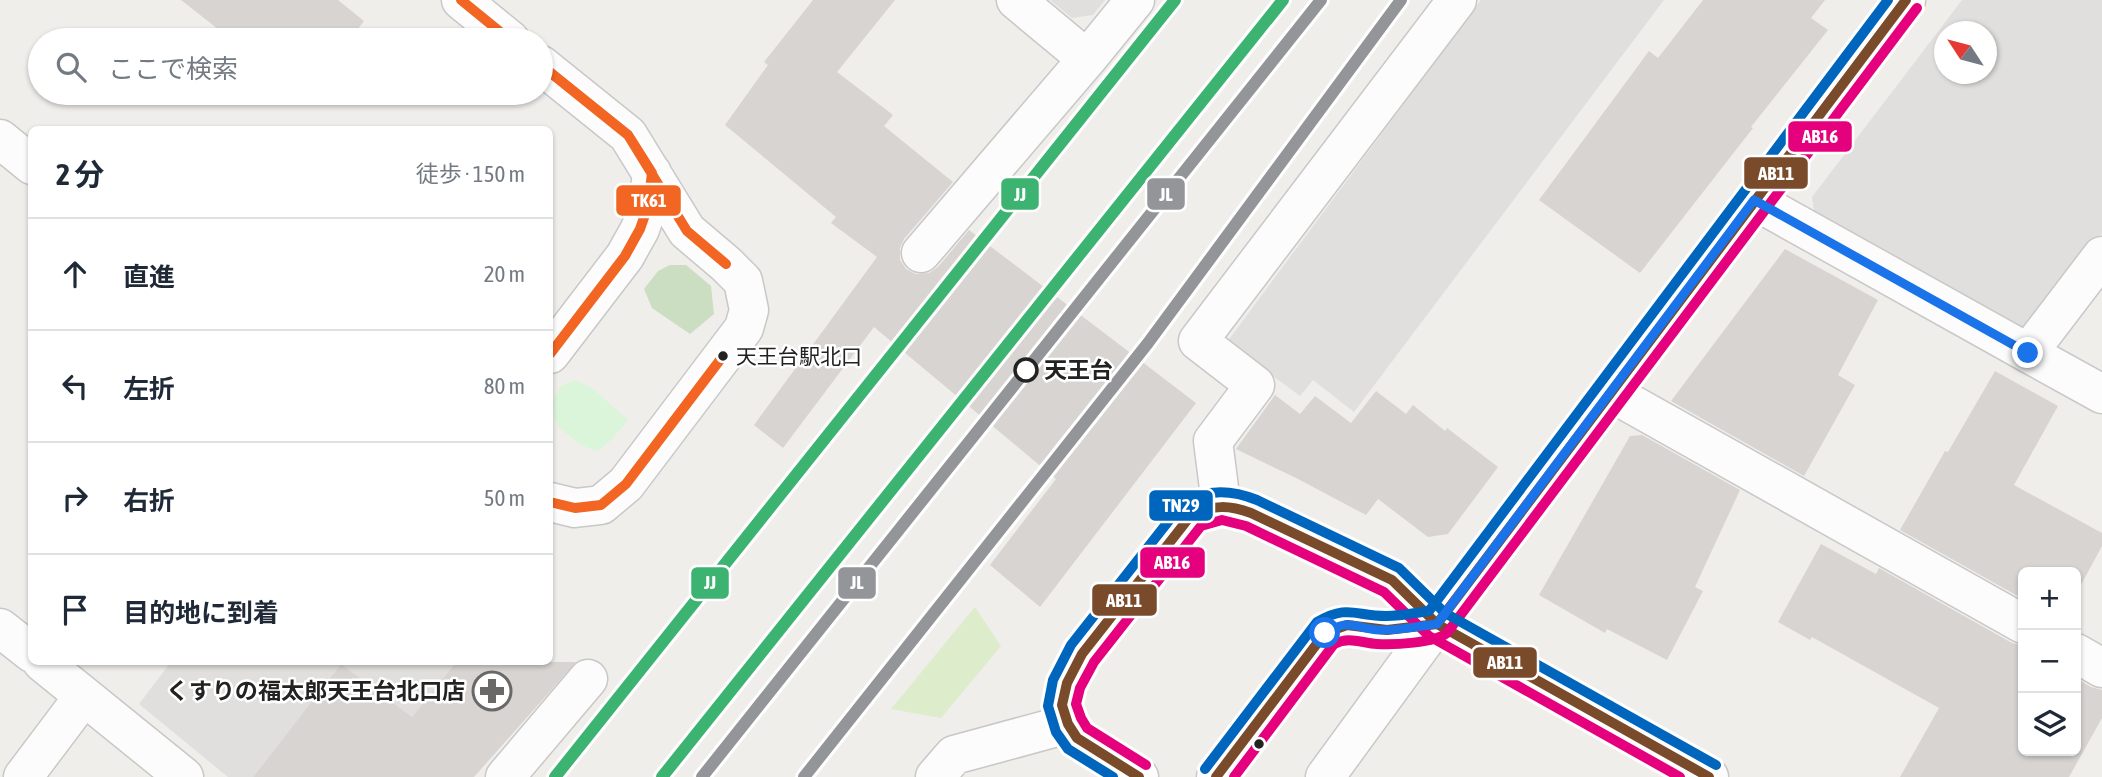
<!DOCTYPE html>
<html lang="ja">
<meta charset="utf-8">
<style>
body{margin:0;font-family:"Asap Condensed","Noto Sans JP",sans-serif;background:#f2f2f3;color:#1f2937}
.controls{position:absolute;right:21px;bottom:21px;display:grid;overflow:hidden;border-radius:10px;box-shadow:0 2px 5px #0004}
.controls button{width:63px;height:63px;display:grid;place-items:center;padding:0;border:0;border-bottom:2px solid #e0e1e3;background:#fff;color:#1f2937;font:35px sans-serif}
.compass{position:absolute;left:1934px;top:21px;width:63px;height:63px;border-radius:50%;background:#fff;box-shadow:0 2px 5px #0004;rotate:306deg}
.stop{position:absolute;width:21px;height:21px;margin:-16px;border:5px solid #1a73e8;border-radius:50%;background:#fff}
.stop.end{background:#1a73e8;border-color:#fff;box-shadow:0 2px 7px #0008}
.list{margin:0;padding:0;list-style:none}
h2{display:flex;justify-content:space-between;align-items:center;height:91px;margin:0;padding:0 28px;font-size:30px}
h2 small{font-size:23px;font-weight:400;color:#747a83}
.list li{display:grid;grid-template-columns:46px 1fr auto;gap:21px;align-items:center;box-sizing:border-box;height:112px;padding:0 28px;border-top:2px solid #e0e1e3}
.list b{display:block;font-size:26px;white-space:nowrap}
.list em{font-size:23px;font-style:normal;color:#747a83}
.icon{flex:none;width:38px;height:38px;fill:none;stroke:currentColor;stroke-width:2;stroke-linecap:round;stroke-linejoin:round}
.map{position:relative;flex:none;width:2102px;height:777px;overflow:hidden}
.search{position:absolute;background:#fff;box-shadow:0 2px 5px #0004;left:28px;top:28px;width:525px;height:77px;display:flex;align-items:center;gap:18px;box-sizing:border-box;padding:0 24px;border-radius:38px;color:#747a83;font-size:26px}
.panel{position:absolute;background:#fff;box-shadow:0 2px 5px #0004;left:28px;top:126px;width:525px;height:539px;border-radius:10px}
.map>svg:first-child{display:block}
</style>
<div class="map">
<svg width="2102" height="777" viewBox="0 0 2102 777">
<rect width="100%" height="100%" fill="#f0eeeb"/>
<path fill="#ddeccb" d="M 975,607 L 1001,646 L 941,718 L 891,709 Z"/>
<path fill="#cbdec1" d="M 670,265 L 686,265 L 711,286 L 714,314 L 690,334 L 652,308 L 644,289 L 658,271 Z"/>
<path fill="#daf5da" d="M 575,380 L 592,388 L 628,420 L 613,438 L 598,451 L 580,445 L 557,425 L 551,403 L 561,386 Z"/>
<path fill="#e0dfde" fill-rule="evenodd" d="M 1050,0 L 1105,0 L 1093,15 L 1072,18 Z
M 1481,0 L 1664,0 L 1354,412 L 1313,380 L 1300,396 L 1227,342 Z
M 1962,0 L 2102,0 L 2102,233 L 2032,325 L 2012,329 L 1815,217 L 1812,197 ZM 1944,32 L 1986,32 L 1986,74 L 1944,74 Z
M 171,662 L 456,662 L 412,717 L 341,664 L 253,777 L 228,777 L 139,704 Z"/>
<path fill="#d7d4d2" d="M 181,0 L 338,0 L 364,21 L 349,40 L 232,40 Z
M 813,0 L 895,0 L 837,72 L 893,115 L 884,126 L 953,182 L 904,239 L 900,248 L 900,260 L 906,269 L 916,274 L 929,273 L 938,267 L 969,230 L 1196,403 L 1040,607 L 990,565 L 1056,479 L 874,327 L 783,448 L 754,425 L 877,257 L 831,223 L 836,217 L 725,125 L 768,65 L 764,62 Z
M 1703,0 L 1825,0 L 1811,18 L 1828,30 L 1751,127 L 1753,128 L 1640,273 L 1539,200 L 1649,51 L 1658,58 Z
M 1785,249 L 1878,300 L 1838,375 L 1855,385 L 1804,476 L 1671,401 Z
M 1995,371 L 2058,406 L 2014,485 L 2102,533 L 2102,546 L 2076,594 L 2076,572 L 2023,572 L 2023,599 L 1900,530 L 1945,451 L 1948,452 Z
M 1376,391 L 1406,414 L 1413,405 L 1445,431 L 1447,428 L 1498,467 L 1448,534 L 1428,537 L 1378,499 L 1366,515 L 1298,479 L 1236,449 L 1275,395 L 1300,414 L 1315,396 L 1351,423 Z
M 1642,435 L 1740,490 L 1695,587 L 1703,591 L 1667,660 L 1607,629 L 1605,633 L 1539,595 L 1630,436 Z
M 1821,544 L 1876,574 L 1879,568 L 2012,643 L 2023,646 L 2023,751 L 2076,751 L 2076,678 L 2091,687 L 2102,690 L 2102,718 L 2069,777 L 1900,777 L 1939,708 L 1812,637 L 1810,640 L 1778,622 Z
M 456,662 L 576,662 L 474,777 L 253,777 L 341,664 L 412,717 Z"/>
<g fill="none" stroke-linecap="round" stroke-linejoin="round">
<defs>
<path id="minor" d="M 461,0 L 510,40
M 1087,59 L 1135,0
M 541,65 L 628,135 L 687,231 L 726,264 L 743,281 L 749,310 L 744,328 L 626,484 L 601,505 L 575,508 L 550,502
M 0,139 L 32,165
M 1754,200 L 2028,353 L 2102,256
M 921,253 L 1087,59 L 1016,0
M 2028,353 L 2102,394
M 550,354 L 625,256 L 640,229 L 648,206 L 652,173
M 1610,392 L 2023,624
M 1221,504 L 1213,441 L 1255,385 L 1198,341 L 1457,0
M 0,628 L 32,653
M 2076,653 L 2102,668
M 42,662 L 184,777
M 23,777 L 84,696
M 505,777 L 588,679
M 935,777 L 954,755 L 1068,724
M 1139,777 L 1077,738 L 1068,724 L 1062,705 L 1067,683 L 1082,654 L 1192,514 C 1217,503 1226,503 1251,513 L 1392,580 L 1437,624 L 1709,777
M 1216,777 L 1325,633 C 1350,617 1355,629 1380,630 C 1398,631 1418,626 1437,624
M 1325,777 L 1482,562 L 1906,0"/>
</defs>
<use href="#minor" stroke="#c9c8c7" stroke-width="41"/>
<use href="#minor" stroke="#fdfcfc" stroke-width="38"/>
<defs>
<path id="bus-1" d="M 1139,777 L 1077,738 L 1068,724 L 1062,705 L 1067,683 L 1082,654 L 1192,514 C 1214,505 1229,505 1251,513 L 1392,580 L 1437,624 L 1709,777
M 1216,777 L 1325,633 L 1347,625 L 1387,630 L 1437,624 L 1906,0"/>
<path id="bus-2" d="M 1146,765 L 1087,728 L 1081,718 L 1076,704 L 1080,688 L 1094,662 L 1201,526 L 1222,520 L 1246,526 L 1384,592 L 1429,636 L 1680,777
M 1234,777 L 1334,644 C 1349,636 1361,643 1377,644 C 1394,645 1434,643 1447,633 L 1917,8"/>
<path id="bus-3" d="M 1205,769 L 1317,622 C 1348,604 1355,616 1386,616 C 1400,616 1415,613 1429,611 L 1888,0
M 1113,777 L 1068,749 L 1056,732 L 1048,706 L 1053,680 L 1071,645 L 1182,504 C 1206,488 1232,490 1257,500 L 1399,568 L 1445,613 L 1716,765"/>
<path id="bus-4" d="M 461,0 L 510,40
M 541,65 L 628,135 L 652,173 L 648,206 L 640,229 L 625,256 L 550,354
M 631,140 L 687,231 L 726,264
M 550,502 L 575,508 L 601,505 L 626,484 L 723,356"/>
</defs>
<use href="#bus-1" stroke="#fff" stroke-width="16"/>
<use href="#bus-2" stroke="#fff" stroke-width="16"/>
<use href="#bus-3" stroke="#fff" stroke-width="16"/>
<use href="#bus-4" stroke="#fff" stroke-width="16"/>
<use href="#bus-1" stroke="#7a4b2a" stroke-width="10"/>
<use href="#bus-2" stroke="#e5007d" stroke-width="10"/>
<use href="#bus-3" stroke="#0065bd" stroke-width="10"/>
<use href="#bus-4" stroke="#f26522" stroke-width="10"/>
<defs>
<path id="rail-1" d="M 555,777 L 1175,0
M 662,777 L 1283,0"/>
</defs>
<use href="#rail-1" stroke="#fff" stroke-width="18"/>
<use href="#rail-1" stroke="#3cb371" stroke-width="12"/>
<defs>
<path id="metro-1" d="M 702,777 L 1321,0
M 804,777 L 1148,343 L 1401,0"/>
</defs>
<use href="#metro-1" stroke="#fff" stroke-width="18"/>
<use href="#metro-1" stroke="#939598" stroke-width="12"/>
</g>
<g fill="none" stroke-linecap="round" stroke-linejoin="round">
<path stroke="#1a73e8" stroke-width="9" d="M 1325,633 C 1350,617 1355,629 1380,630 C 1398,631 1418,626 1437,624 L 1754,200 L 2028,353"/>
</g>
<defs>
<symbol id="pharmacy-ring" viewBox="-11 -11 22 22"><circle r="9.5" fill="#fff" stroke="#6a6968" stroke-width="1.5"/><path d="M-2-6h4v4h4v4h-4v4h-4v-4h-4v-4h4Z" fill="#6a6968"/></symbol>
</defs>
<g fill-rule="evenodd">
<use href="#pharmacy-ring" x="470" y="669" width="44" height="44"/>
</g>
<g fill="#222" stroke="#fff" stroke-width="2.5">
<circle cx="723" cy="356" r="6"/>
<circle cx="1259" cy="744" r="6"/>
</g>
<circle fill="#fff" stroke="#222" stroke-width="3.5" cx="1026" cy="370" r="11"/>
<g text-anchor="middle" dominant-baseline="central" stroke-width="5" stroke-linejoin="round" paint-order="stroke">
<g font-size="21" fill="#222" stroke="#fff" text-anchor="start">
<text x="736" y="356">天王台駅北口</text>
</g>
<g font-size="23" font-weight="bold" fill="#222" stroke="#fff" text-anchor="start">
<text x="1044" y="370">天王台</text>
</g>
<g font-size="23" font-weight="bold" fill="#222" stroke="#fff" text-anchor="end">
<text x="465" y="691">くすりの福太郎天王台北口店</text>
</g>
</g>
<g stroke="#fff" stroke-width="2.5">
<rect x="1787" y="120" width="66" height="33" rx="7" fill="#e5007d"/>
<rect x="1743" y="156" width="66" height="34" rx="7" fill="#7a4b2a"/>
<rect x="1000" y="177" width="40" height="34" rx="7" fill="#3cb371"/>
<rect x="1146" y="177" width="40" height="34" rx="7" fill="#939598"/>
<rect x="615" y="184" width="67" height="33" rx="7" fill="#f26522"/>
<rect x="1148" y="489" width="66" height="33" rx="7" fill="#0065bd"/>
<rect x="1139" y="546" width="67" height="33" rx="7" fill="#e5007d"/>
<rect x="690" y="566" width="40" height="34" rx="7" fill="#3cb371"/>
<rect x="837" y="566" width="40" height="34" rx="7" fill="#939598"/>
<rect x="1091" y="583" width="67" height="34" rx="7" fill="#7a4b2a"/>
<rect x="1472" y="646" width="66" height="33" rx="7" fill="#7a4b2a"/>
</g>
<g font-size="19" text-anchor="middle" font-weight="bold" fill="#fff">
<text x="1820" y="143">AB16</text>
<text x="1776" y="180">AB11</text>
<text x="1020" y="201">JJ</text>
<text x="1166" y="201">JL</text>
<text x="649" y="207">TK61</text>
<text x="1181" y="512">TN29</text>
<text x="1172" y="569">AB16</text>
<text x="710" y="589">JJ</text>
<text x="857" y="589">JL</text>
<text x="1124" y="607">AB11</text>
<text x="1505" y="669">AB11</text>
</g>
</svg>
<div class="controls">
<button>+</button>
<button>−</button>
<button><svg class="icon" aria-label="layers" viewBox="0 0 24 24"><path d="M12 4l9 5-9 5-9-5zM3 14l9 5 9-5"/></svg></button>
</div>
<svg class="compass" viewBox="-18 -18 36 36"><path d="M0-13l5 13h-10z" fill="#e53935"/><path d="M0 13l5-13h-10z" fill="#747a83"/></svg>
<div class="stop" style="left:1325px;top:633px"></div>
<div class="stop end" style="left:2028px;top:353px"></div>
<div class="search"><svg class="icon" aria-label="search" viewBox="0 0 24 24"><circle cx="10" cy="10" r="6"/><path d="M15 15l6 6"/></svg>ここで検索</div>
<section class="panel">
<h2>2 分<small>徒歩 · 150 m</small></h2>
<ul class="list">
<li><svg class="icon" aria-label="ahead" viewBox="0 0 24 24"><path d="M12 20V5M6 11l6-6 6 6"/></svg><div><b>直進</b></div><em>20 m</em></li>
<li><svg class="icon" aria-label="left" viewBox="0 0 24 24"><path d="M17 20v-9H6M10 6l-5 5 5 5"/></svg><div><b>左折</b></div><em>80 m</em></li>
<li><svg class="icon" aria-label="right" viewBox="0 0 24 24"><path d="M7 20v-9h11M14 6l5 5-5 5"/></svg><div><b>右折</b></div><em>50 m</em></li>
<li><svg class="icon" aria-label="arrive" viewBox="0 0 24 24"><path d="M6 21V4h12l-3 4 3 4H6"/></svg><div><b>目的地に到着</b></div></li>
</ul>
</section>
</div>
